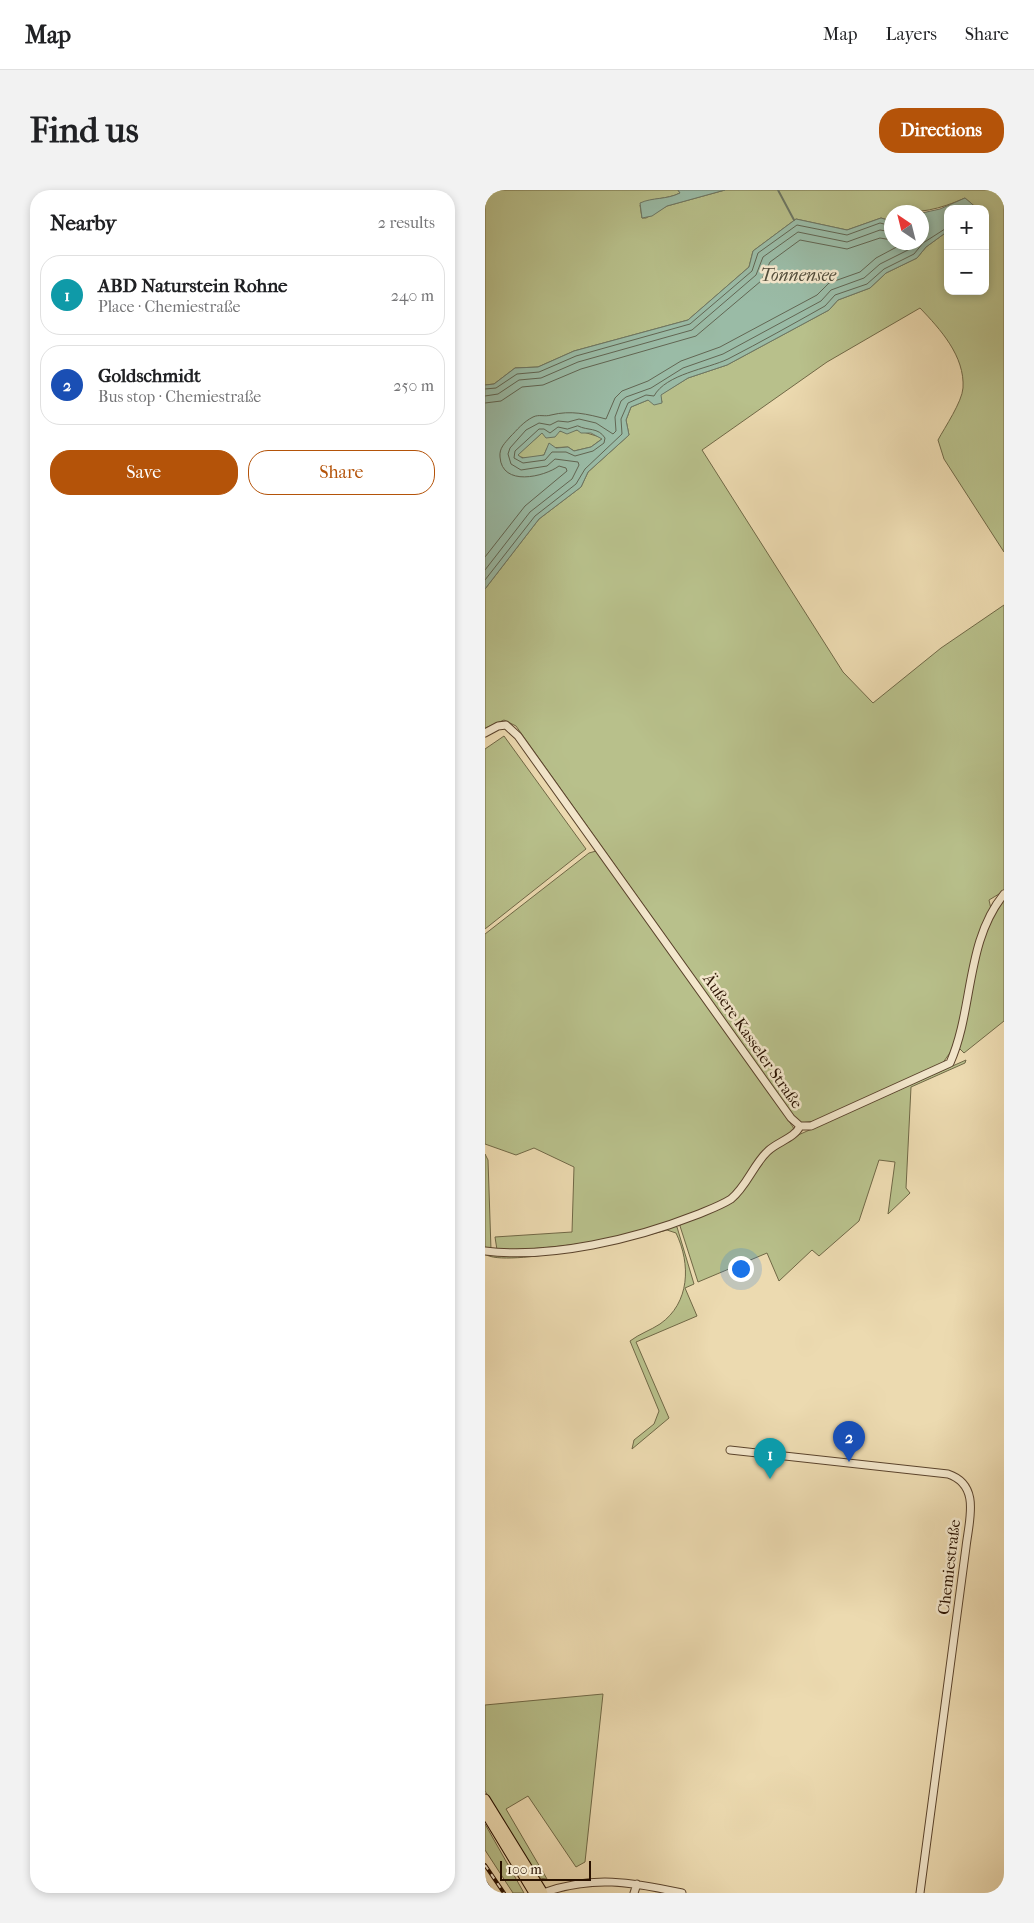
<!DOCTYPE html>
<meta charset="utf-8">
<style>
body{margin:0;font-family:"IM FELL French Canon",serif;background:#f2f2f2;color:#202124}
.controls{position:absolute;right:15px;top:15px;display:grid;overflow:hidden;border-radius:10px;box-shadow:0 2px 8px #0003}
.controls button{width:45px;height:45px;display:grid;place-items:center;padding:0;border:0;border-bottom:1px solid #e0e0e0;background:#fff;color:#202124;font:25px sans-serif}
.compass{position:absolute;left:399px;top:15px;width:45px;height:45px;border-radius:50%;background:#fff;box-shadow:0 2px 8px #0003;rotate:325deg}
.scale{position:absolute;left:15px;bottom:12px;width:91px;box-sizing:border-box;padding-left:5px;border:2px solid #291100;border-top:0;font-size:14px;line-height:18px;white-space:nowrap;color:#291100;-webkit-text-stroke:4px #f3e7cc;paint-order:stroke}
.you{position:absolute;left:255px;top:1078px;width:18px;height:18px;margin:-12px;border:4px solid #fff;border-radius:50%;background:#1a73e8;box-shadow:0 0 0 8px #1a73e833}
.badge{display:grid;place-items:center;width:32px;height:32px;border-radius:50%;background:#b45309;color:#fff;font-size:16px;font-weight:700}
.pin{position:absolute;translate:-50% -41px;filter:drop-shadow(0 1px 2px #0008)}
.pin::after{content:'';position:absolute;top:26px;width:18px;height:15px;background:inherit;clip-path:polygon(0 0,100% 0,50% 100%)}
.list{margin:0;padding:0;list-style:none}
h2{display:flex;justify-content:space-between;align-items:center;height:65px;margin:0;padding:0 20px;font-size:21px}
h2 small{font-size:16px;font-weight:400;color:#757577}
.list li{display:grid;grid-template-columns:32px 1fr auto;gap:15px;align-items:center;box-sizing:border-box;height:80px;margin:0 10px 10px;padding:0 10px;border:1px solid #e0e0e0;border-radius:20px}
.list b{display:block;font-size:19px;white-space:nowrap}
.list p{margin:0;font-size:16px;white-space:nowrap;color:#757577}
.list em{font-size:16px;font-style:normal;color:#757577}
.actions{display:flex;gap:10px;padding:15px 20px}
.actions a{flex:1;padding:11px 0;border:1px solid #b45309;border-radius:20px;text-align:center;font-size:18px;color:#b45309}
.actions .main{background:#b45309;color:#fff}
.map{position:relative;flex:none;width:519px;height:1703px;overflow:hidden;border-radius:20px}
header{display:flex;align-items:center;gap:30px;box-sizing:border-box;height:70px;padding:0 25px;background:#fff;border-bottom:1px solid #e0e0e0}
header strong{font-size:24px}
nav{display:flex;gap:28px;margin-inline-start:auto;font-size:18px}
.intro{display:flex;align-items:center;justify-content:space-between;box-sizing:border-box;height:120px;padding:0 30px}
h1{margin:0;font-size:35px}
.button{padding:12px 22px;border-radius:20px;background:#b45309;color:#fff;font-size:18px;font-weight:700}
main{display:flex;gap:30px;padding:0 30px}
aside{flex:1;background:#fff;border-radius:20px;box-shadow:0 2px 8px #0003}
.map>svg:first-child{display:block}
</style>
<header>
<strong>Map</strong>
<nav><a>Map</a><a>Layers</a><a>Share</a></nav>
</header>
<div class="intro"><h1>Find us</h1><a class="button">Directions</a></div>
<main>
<aside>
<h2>Nearby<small>2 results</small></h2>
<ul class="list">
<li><span class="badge" style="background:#0f9aa8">1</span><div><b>ABD Naturstein Rohne</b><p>Place · Chemiestraße</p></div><em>240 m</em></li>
<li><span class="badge" style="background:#1a4fb4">2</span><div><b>Goldschmidt</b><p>Bus stop · Chemiestraße</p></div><em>250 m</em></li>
</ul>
<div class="actions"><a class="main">Save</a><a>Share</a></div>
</aside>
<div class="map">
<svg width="519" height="1703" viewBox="0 0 519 1703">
<rect width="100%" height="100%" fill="#ecdab0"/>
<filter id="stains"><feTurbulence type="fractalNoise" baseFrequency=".004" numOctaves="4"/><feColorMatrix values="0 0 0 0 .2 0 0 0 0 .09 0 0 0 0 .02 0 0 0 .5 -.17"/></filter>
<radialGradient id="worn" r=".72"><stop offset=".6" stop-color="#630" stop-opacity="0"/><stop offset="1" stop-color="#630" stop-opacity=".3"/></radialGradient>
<path fill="#b8c08b" stroke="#706846" d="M 0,0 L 193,0 L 195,3 C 181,10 168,7 155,15 L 157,28 L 161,28 L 182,16 L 240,0 L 519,0 L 519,362 L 459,269 L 453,250 C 460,237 477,212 478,198 C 480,166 455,139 435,118 L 342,172 L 217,260 L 358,482 L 388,513 L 456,458 L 519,415 L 519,701 L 504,710 L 506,719 L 493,751 L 469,857 L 457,874 L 330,931 L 316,933 L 310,928 L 31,536 L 19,530 L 0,538 L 0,399 L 54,329 L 96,297 L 103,282 L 144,245 L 141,230 L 146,217 L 163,210 L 177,212 L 175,205 L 203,188 L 242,175 L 344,120 L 353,110 L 385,98 L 401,83 L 432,68 L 441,57 L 463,41 L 463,101 L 500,101 L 500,19 L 492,19 L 480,8 C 453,20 436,23 407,22 L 406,31 L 396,28 L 362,40 L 311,29 L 268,61 L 264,77 L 203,130 L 89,161 L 53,177 L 30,178 L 9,194 L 0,195 Z
M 92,240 L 118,248 L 106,257 L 89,261 L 83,257 L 62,258 L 59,265 C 50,267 41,271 32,265 L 57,243 Z
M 19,546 L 101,659 L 0,739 L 0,559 Z
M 111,661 L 308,937 L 309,940 C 281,959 267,992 240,1010 C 231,1016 218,1019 208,1023 C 146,1049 79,1059 12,1060 L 10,1047 L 87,1042 L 89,977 L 49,958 L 31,965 L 0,954 L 0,744 L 104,663 Z
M 519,708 L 519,831 L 479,863 L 474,858 C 484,819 487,776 502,738 C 506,727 513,717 519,708 Z
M 481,870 L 480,873 L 426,897 L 421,998 L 425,1003 L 403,1024 L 410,972 L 394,970 L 374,1031 L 334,1066 L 327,1060 L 294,1091 L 282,1063 L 213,1092 L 195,1036 L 196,1033 L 239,1015 L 286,962 L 311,946 Z
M 0,964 L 3,970 L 6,1060 L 0,1059 Z
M 190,1036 L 192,1037 L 209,1094 L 200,1098 L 212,1126 L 151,1152 L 184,1228 L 147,1259 L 149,1250 L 169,1234 L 174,1221 L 145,1151 C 154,1144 166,1140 175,1134 C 205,1113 206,1074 191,1043 L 182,1040 C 155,1048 19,1079 0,1064 L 63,1063 Z
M 118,1504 L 100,1672 L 91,1677 L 43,1606 L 21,1619 L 62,1689 L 54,1688 L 0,1601 L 0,1515 Z
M 0,1634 L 39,1703 L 28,1703 L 0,1660 Z"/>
<path fill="#9abba6" stroke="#6d7764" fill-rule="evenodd" d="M 193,0 L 240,0 L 182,16 L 167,26 L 157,28 L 155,13 C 168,7 181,10 195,3 Z
M 480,8 L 493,19 L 463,19 L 463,41 L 441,57 L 432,68 L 401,83 L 385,98 L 353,110 L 344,120 L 242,175 L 203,188 L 176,205 L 177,213 L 169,215 L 163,210 L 146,217 L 141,230 L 144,245 L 103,282 L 96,297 L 54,329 L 0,399 L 0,195 L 9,194 L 30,178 L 53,177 L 89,161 L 203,130 L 264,77 L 268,61 L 311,29 L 362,40 L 396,28 L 406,31 L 407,52 L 437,52 L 437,23 L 455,19 ZM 92,240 L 96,243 L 106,243 L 117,249 L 106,257 L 89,261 L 83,257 L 71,258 L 64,253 L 59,265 L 37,268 L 33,265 L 57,243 L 61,248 L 70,247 L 75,241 L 82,244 Z"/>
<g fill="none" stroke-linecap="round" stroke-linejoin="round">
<path stroke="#626653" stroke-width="1" d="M 0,199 L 11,198 L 32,184 L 54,182 L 91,166 L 205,134 L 267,81 L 273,63 L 312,35 L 362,45 L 395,33 L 407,36
M 0,206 L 13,204 L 34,190 L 56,188 L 93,172 L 207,140 L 271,85 L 278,67 L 313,42 L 362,52 L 395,40 L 407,42
M 0,213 L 16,211 L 37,197 L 58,195 L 96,179 L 211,146 L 276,91 L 285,72 L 315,50 L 362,59 L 395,48 L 407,50
M 93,236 C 103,241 113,237 120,248 L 119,253 L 108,261 L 90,266 L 81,262 L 67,262 L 60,270 L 38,273 L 29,268 L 30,261 L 54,239 L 59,239 L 65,243 L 73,237 L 82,239 Z
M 0,367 L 40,316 L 82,281 L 81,278 L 74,276 C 59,287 17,297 15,267 C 14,258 20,253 25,247 C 32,240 38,232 48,227 C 54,224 60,227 66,225 C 86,220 102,224 121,229 L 130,208 L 137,201 L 163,191 L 196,171 L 235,157 L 332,105 L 344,93 L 375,82 L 391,68 L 421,52
M 0,380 L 45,322 L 87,289 L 94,275 L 93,272 L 70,269 L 62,276 L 36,280 L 26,274 L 23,264 L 25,258 L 41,240 L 54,233 L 65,235 L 73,231 L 83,232 L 94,229 L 111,233 L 128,244 L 131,241 L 130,227 L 136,211 L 141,207 L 166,198 L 198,178 L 238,164 L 336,111 L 346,100 L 379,88 L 395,74 L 425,59 L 430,52
M 0,390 L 50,326 L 91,294 L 100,279 L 137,244 L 136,229 L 143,213 L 161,205 L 169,206 C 181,184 222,179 243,169 C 276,152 308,134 340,116 L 350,105 L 382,94 L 399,79 L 429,64 L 438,53 L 463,37"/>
<path stroke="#6d7764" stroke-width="2" d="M 293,0 L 309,30"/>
<defs>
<path id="minor" d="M 0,543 L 13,536 L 21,535 L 33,546 L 306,928 L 315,936
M 315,936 L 326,936 L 465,873 C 489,819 480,752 519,704
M 0,1061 C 66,1069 150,1049 211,1025 C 223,1020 235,1016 246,1009 C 262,996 268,975 283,961 C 292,952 310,948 315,936
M 245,1260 L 463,1284 C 496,1295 484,1330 481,1357 L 435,1703
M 58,1703 C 107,1685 147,1692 197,1703
M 149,1703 L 152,1694"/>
<path id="major" d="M 0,1609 L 58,1703
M 0,1622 L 49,1703"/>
</defs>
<use href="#minor" stroke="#5a432c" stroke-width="9"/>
<use href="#major" stroke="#291100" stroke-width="11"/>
<use href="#minor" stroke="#f3e7cc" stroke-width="7"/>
<use href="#major" stroke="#ecdab0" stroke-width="9"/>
<defs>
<path id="rail" d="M 0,1675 L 19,1703
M 0,1692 L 7,1703"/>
</defs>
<use href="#rail" stroke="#291100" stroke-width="4"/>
<use href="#rail" stroke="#f3e7cc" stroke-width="2" stroke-dasharray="5.5" stroke-linecap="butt"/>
</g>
<g text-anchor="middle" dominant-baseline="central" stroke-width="5" stroke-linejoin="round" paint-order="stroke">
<g font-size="16" fill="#291100" stroke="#f3e7cc">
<text transform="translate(268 851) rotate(55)">Äußere Kasseler Straße</text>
<text transform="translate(464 1377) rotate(-83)">Chemiestraße</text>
</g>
<g font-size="18" font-style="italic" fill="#514c3a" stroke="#f3e7cc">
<text x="313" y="85">Tonnensee</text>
</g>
</g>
<rect width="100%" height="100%" filter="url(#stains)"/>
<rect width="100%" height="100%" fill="url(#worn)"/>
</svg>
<div class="controls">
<button>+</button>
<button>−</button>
</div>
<svg class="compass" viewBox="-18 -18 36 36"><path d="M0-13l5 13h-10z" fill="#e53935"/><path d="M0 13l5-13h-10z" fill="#757577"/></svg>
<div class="scale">100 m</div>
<div class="you"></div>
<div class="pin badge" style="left:285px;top:1289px;background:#0f9aa8">1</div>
<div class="pin badge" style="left:364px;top:1272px;background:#1a4fb4">2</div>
</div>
</main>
